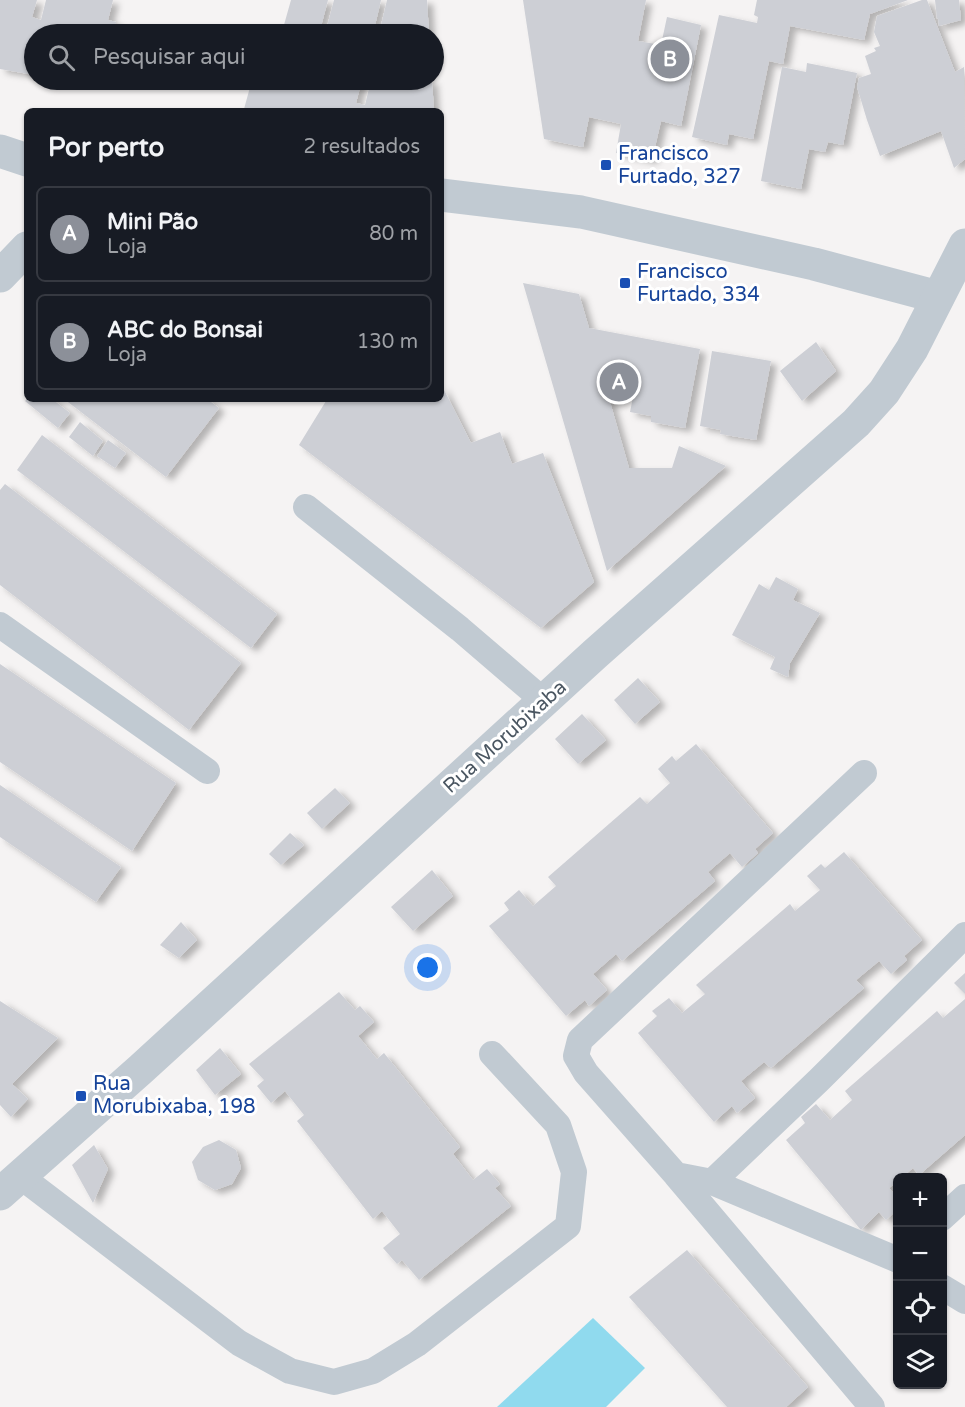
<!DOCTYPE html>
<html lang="pt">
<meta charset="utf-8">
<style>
body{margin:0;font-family:"Varela Round",sans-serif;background:#242831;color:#f1f3f6}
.controls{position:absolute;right:18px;bottom:18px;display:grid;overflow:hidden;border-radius:9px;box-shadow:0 2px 4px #0004}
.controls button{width:54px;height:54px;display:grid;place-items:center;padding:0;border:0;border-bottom:2px solid #363941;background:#171b24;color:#f1f3f6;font:30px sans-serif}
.you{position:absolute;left:428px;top:968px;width:21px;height:21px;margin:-15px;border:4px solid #fff;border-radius:50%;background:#1a73e8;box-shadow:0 0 0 9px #1a73e833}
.badge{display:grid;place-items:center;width:39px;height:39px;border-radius:50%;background:#8c9099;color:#fff;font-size:20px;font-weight:700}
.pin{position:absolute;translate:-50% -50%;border:3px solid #fff;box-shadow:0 2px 6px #0006}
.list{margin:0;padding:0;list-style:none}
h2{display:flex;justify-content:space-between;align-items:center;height:78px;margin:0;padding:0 24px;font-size:26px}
h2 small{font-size:20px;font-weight:400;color:#9ea1a6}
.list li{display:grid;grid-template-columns:39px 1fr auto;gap:18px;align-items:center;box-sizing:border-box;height:96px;margin:0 12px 12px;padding:0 12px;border:2px solid #363941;border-radius:9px}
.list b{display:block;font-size:22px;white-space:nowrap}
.list p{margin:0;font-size:20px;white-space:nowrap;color:#9ea1a6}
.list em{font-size:20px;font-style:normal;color:#9ea1a6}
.icon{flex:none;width:33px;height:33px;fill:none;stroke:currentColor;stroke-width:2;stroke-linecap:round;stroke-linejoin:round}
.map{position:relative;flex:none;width:965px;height:1407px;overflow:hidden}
.search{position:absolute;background:#171b24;box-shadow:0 2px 4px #0004;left:24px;top:24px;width:420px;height:66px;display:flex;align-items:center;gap:15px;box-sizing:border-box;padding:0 21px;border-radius:33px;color:#9ea1a6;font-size:22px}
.panel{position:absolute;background:#171b24;box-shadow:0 2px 4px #0004;left:24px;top:108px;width:420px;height:294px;border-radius:9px}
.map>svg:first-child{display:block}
</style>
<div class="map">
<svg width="965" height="1407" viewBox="0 0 965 1407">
<defs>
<filter id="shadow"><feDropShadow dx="6" dy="4" stdDeviation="3" flood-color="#0004"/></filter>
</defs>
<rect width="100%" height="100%" fill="#f5f3f3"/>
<path fill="#90daee" d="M 593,1318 L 645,1368 L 606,1407 L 497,1407 Z"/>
<path fill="#cdcfd5" filter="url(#shadow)" d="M 0,0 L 37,0 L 32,17 L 41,20 L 46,0 L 113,0 L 108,20 L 116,22 L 114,34 L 34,34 L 34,75 L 0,69 Z
M 291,0 L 328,0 L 319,34 L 263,34 L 265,28 L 282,32 Z
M 334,0 L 381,0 L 373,34 L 325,34 Z
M 387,0 L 427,0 L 429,34 L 379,34 Z
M 523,0 L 646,0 L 638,41 L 661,45 L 667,17 L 701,25 L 681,126 L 661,121 L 652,160 L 616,153 L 621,124 L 589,117 L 583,147 L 544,139 Z
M 757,0 L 908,0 L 870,14 L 864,40 L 790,26 L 783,64 L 769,61 L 753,139 L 729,134 L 727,145 L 692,137 L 719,15 L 757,23 L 758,17 L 754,15 Z
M 922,0 L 927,0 L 955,72 L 964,67 L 965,159 L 954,168 L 941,131 L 880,156 L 867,120 L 857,87 L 859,78 L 871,74 L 865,56 L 876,51 L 874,48 L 880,46 L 874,32 L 877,16 Z
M 935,0 L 959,0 L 961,20 L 939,26 L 938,18 L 937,19 Z
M 807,63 L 857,73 L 843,145 L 828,142 L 825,152 L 809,149 L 801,189 L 761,181 L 782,67 L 806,72 Z
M 252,80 L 362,80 L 356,103 L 365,105 L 371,80 L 432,80 L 434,111 L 246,110 L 244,109 Z
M 523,283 L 579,294 L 589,328 L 700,349 L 685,428 L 651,422 L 651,416 L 630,412 L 635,387 L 604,381 L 629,468 L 672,468 L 679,446 L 726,466 L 607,571 Z
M 816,342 L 836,371 L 802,401 L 780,371 Z
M 712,351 L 771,361 L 756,440 L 720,434 L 721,430 L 700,426 Z
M 441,384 L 471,443 L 500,432 L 512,464 L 543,453 L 594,582 L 541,628 L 299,445 L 326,401 L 323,399 L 441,399 Z
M 27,399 L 52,399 L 70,413 L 58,428 L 25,401 Z
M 64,399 L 207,399 L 219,408 L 166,477 Z
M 80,422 L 103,441 L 93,456 L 69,437 Z
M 42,435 L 277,614 L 251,648 L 17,470 Z
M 108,440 L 126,453 L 115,468 L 97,456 Z
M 5,484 L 241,663 L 189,730 L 0,585 L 0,490 Z
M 776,577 L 798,589 L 793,600 L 820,613 L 790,663 L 788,677 L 770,669 L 775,657 L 732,635 L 759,584 L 769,590 Z
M 0,664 L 176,783 L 132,851 L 0,762 Z
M 638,678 L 660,702 L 635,724 L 614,700 Z
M 582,714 L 606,740 L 578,764 L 555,739 Z
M 696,744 L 773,833 L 755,849 L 758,853 L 742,867 L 730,853 L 708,872 L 715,881 L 622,961 L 616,954 L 593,974 L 607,990 L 589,1006 L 585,1000 L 566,1016 L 489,926 L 509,910 L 504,903 L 519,890 L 533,906 L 556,886 L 548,877 L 640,797 L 647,804 L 670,783 L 658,769 L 672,756 L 676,761 Z
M 0,785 L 121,867 L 96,902 L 0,837 Z
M 335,788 L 350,803 L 322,829 L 307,813 Z
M 290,833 L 304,845 L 281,865 L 269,854 Z
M 844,852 L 922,940 L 904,956 L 907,960 L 891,974 L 879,961 L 856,980 L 864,988 L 771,1068 L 764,1062 L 741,1081 L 755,1098 L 737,1113 L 732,1106 L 714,1122 L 638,1033 L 657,1016 L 652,1011 L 669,998 L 682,1013 L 705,994 L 696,985 L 790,904 L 795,911 L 820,890 L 807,876 L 821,864 L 825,868 Z
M 432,870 L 453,896 L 413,931 L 391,907 Z
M 181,922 L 197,940 L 179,958 L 160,945 Z
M 965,973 L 965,994 L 954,983 Z
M 339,992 L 355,1010 L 360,1006 L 374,1022 L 358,1036 L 377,1059 L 384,1053 L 460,1147 L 453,1154 L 473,1180 L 487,1169 L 500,1184 L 495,1188 L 511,1206 L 419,1280 L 402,1260 L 397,1264 L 383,1248 L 400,1234 L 382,1211 L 373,1219 L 297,1121 L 304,1115 L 285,1091 L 271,1103 L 257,1086 L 264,1080 L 249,1064 Z
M 965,999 L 965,1135 L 919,1175 L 913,1168 L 901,1178 L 898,1178 L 898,1181 L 889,1188 L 898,1198 L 898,1209 L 886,1220 L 879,1212 L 861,1230 L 786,1140 L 805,1123 L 801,1117 L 816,1104 L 830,1120 L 852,1100 L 845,1091 L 937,1011 L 943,1018 Z
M 0,1001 L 58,1038 L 12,1084 L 28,1099 L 11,1117 L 0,1105 Z
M 220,1048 L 241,1074 L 215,1095 L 196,1070 Z
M 219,1140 L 236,1150 L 241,1168 L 232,1184 L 215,1190 L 198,1180 L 192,1162 L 203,1147 Z
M 94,1145 L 108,1169 L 93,1203 L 72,1165 Z
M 687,1250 L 808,1387 L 786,1407 L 727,1407 L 629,1297 Z"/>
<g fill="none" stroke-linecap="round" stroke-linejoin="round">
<path stroke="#c1cad2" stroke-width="26" d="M 306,507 L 460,629 L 544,701
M 0,625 L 207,771
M 864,773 L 580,1040 L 576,1056 L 586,1073 L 676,1175 L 712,1182 L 898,1260
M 676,1175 L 872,1407
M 20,1176 L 239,1343 L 290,1371 L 334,1382 L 373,1371 L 417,1344 L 568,1226 L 574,1172 L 558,1125 L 492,1054
M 712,1182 L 819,1080 L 965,935
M 942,1218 L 965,1197
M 942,1287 L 965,1301"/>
<path stroke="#c1cad2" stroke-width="33" d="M 0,151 L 27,160
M 441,195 L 581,212 L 814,264 L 938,297
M 0,276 L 27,248"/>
<path stroke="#c1cad2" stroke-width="33" d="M 0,1194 L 141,1069 L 595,654 L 856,423 L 884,392 L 912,349 L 965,245"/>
</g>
<g fill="#1a4fb4" stroke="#fff" stroke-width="2">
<rect x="600" y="159" width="12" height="12" rx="3"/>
<rect x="619" y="277" width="12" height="12" rx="3"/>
<rect x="75" y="1090" width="12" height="12" rx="3"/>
</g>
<g text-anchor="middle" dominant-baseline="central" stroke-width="6" stroke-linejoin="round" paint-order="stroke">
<g font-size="20" fill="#164399" stroke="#fff" text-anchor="start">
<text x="618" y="154">Francisco<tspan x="618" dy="23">Furtado, 327</tspan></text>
<text x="637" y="272">Francisco<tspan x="637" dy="23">Furtado, 334</tspan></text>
<text x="93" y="1084">Rua<tspan x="93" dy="23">Morubixaba, 198</tspan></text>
</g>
<g font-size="20" fill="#4a5661" stroke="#fff">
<text transform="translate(505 737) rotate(-42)">Rua Morubixaba</text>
</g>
</g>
</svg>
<div class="controls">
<button>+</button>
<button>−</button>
<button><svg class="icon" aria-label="locate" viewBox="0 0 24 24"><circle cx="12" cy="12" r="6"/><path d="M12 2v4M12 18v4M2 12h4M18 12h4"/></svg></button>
<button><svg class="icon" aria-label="layers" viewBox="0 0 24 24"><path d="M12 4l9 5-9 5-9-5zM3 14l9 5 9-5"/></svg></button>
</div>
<div class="you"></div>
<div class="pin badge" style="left:619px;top:382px">A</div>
<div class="pin badge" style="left:670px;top:59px">B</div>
<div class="search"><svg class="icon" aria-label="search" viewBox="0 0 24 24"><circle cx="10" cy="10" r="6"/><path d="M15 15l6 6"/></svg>Pesquisar aqui</div>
<section class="panel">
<h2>Por perto<small>2 resultados</small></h2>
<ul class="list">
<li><span class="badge">A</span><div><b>Mini Pão</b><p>Loja</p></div><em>80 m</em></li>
<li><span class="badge">B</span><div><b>ABC do Bonsai</b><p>Loja</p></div><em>130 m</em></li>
</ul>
</section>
</div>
